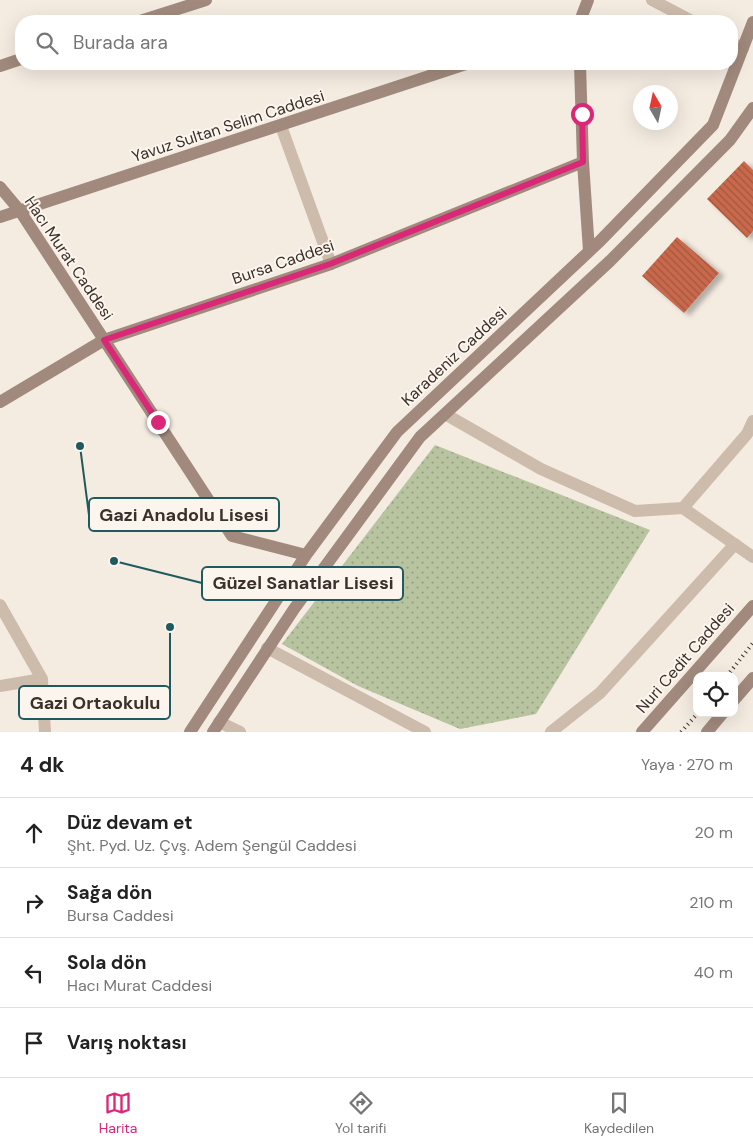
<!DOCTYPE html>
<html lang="tr">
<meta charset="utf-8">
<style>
body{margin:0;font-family:"DM Sans",sans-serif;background:#f6f6f6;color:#222}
.controls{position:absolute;right:15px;bottom:15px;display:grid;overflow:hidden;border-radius:10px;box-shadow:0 5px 20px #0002}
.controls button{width:45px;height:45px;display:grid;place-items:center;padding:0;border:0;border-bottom:1px solid #e0e0e0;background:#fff;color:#222;font:25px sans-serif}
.compass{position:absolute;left:633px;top:85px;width:45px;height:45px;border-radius:50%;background:#fff;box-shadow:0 5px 20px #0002;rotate:351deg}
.stop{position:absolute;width:15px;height:15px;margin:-11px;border:4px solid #db2777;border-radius:50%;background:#fff}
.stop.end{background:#db2777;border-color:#fff;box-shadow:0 1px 5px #0008}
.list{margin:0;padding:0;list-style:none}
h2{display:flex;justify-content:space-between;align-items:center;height:65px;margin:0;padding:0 20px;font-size:21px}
h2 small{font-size:16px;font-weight:400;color:#767676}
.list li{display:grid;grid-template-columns:32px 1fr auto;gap:15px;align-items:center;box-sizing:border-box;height:70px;padding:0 20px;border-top:1px solid #e0e0e0}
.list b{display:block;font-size:19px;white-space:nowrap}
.list p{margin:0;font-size:16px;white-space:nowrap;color:#767676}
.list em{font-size:16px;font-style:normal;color:#767676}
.icon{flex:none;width:28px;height:28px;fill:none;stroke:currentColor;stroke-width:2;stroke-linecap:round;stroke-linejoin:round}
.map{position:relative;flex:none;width:753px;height:732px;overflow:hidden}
.search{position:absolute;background:#fff;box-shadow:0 5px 20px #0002;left:15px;right:15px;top:15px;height:55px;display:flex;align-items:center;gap:12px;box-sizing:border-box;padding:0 18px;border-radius:20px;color:#767676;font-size:19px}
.sheet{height:345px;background:#fff}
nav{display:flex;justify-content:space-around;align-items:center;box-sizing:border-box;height:70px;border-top:1px solid #e0e0e0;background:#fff;font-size:14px;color:#767676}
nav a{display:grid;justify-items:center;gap:2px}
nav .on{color:#db2777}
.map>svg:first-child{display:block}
</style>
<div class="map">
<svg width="753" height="732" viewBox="0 0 753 732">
<defs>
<pattern id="grass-dots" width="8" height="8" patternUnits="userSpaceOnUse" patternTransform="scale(1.25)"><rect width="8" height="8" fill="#b8c4a0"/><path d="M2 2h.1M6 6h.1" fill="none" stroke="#97a083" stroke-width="1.8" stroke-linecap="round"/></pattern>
<pattern id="building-back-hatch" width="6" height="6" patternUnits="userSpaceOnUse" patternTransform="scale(1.25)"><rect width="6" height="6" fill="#c8694b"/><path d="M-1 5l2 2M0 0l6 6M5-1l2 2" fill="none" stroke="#a4573f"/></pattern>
<filter id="shadow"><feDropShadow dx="5.5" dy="3" stdDeviation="2.5" flood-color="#0004"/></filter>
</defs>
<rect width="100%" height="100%" fill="#f4ebe1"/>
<path fill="url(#grass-dots)" d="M 435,445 L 650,530 L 536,714 L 460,729 L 358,686 L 282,644 Z"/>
<path fill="url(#building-back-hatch)" filter="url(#shadow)" d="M 744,161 L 753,170 L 753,231 L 747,238 L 707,199 Z
M 677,237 L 719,273 L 684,313 L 642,276 Z"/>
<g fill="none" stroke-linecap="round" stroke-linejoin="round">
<path stroke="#cdbbac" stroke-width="12" d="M 652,0 L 692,21
M 732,43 L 743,48
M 281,126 L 331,264
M 445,414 L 541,469 L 635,511 L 683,508 L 747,434 L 753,421
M 683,508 L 753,557
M 0,605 L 42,679 L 45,732
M 267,648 L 425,732
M 0,686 L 42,679
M 219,722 L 240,732
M 551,732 L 600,693 L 735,544"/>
<path stroke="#a18a7d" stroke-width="12" d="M 140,21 L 206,0
M 580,21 L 588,0
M 580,64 L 583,162 L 589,251
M 0,66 L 21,59
M 0,187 L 20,211 L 232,536 L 306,555
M 0,217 L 466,64
M 0,402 L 104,340 L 331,264 L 583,162
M 734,700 L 753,678
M 190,732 L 306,555 L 397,432 L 598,243 L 713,125 L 753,22
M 213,732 L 294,609 L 420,437 L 610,261 L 730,140 L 753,108
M 642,732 L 753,606
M 707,732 L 723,713"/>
<path stroke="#3b302b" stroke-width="4" stroke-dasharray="1 4" stroke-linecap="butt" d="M 727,676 L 753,643
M 681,732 L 698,713"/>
</g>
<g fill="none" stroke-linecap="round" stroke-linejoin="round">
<path stroke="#db2777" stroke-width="6" d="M 158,422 L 104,340 L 330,264 L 583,162 L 582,114"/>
</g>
<g text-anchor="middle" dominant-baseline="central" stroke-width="4" stroke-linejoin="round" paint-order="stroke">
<g font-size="16" fill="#3b302b" stroke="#fbf5ee">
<text transform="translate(228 126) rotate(-18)">Yavuz Sultan Selim Caddesi</text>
<text transform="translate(69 258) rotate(56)">Hacı Murat Caddesi</text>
<text transform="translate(283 262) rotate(-19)">Bursa Caddesi</text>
<text transform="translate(454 356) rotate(-43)">Karadeniz Caddesi</text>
<text transform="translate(685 658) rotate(-49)">Nuri Cedit Caddesi</text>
</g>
</g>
<path fill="none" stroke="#1f5a5e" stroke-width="2" d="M80 446L89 515M114 561L202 583M170 627L170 702"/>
<g fill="#1f5a5e" stroke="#fbf5ee" stroke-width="2">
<circle cx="80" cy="446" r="5"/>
<circle cx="114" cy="561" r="5"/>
<circle cx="170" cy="627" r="5"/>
</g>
<g fill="#fbf5ee" stroke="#1f5a5e" stroke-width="2">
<rect x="89" y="498" width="190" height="33" rx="5"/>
<rect x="202" y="567" width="201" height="33" rx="5"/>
<rect x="19" y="686" width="151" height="33" rx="5"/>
</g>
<g font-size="18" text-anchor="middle" font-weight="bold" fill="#3b302b">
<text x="184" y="521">Gazi Anadolu Lisesi</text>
<text x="303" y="589">Güzel Sanatlar Lisesi</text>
<text x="95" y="709">Gazi Ortaokulu</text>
</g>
</svg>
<div class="controls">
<button><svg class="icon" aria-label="locate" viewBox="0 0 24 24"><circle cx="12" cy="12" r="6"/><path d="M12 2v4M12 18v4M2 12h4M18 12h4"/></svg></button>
</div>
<svg class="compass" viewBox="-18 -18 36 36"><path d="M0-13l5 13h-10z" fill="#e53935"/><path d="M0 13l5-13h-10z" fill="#767676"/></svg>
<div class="stop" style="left:582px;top:114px"></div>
<div class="stop end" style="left:158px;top:422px"></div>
<div class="search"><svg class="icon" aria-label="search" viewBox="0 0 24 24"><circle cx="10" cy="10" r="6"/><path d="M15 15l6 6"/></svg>Burada ara</div>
</div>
<section class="sheet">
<h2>4 dk<small>Yaya · 270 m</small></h2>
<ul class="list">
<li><svg class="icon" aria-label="ahead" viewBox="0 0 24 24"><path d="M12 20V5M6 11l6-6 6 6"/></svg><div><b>Düz devam et</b><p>Şht. Pyd. Uz. Çvş. Adem Şengül Caddesi</p></div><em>20 m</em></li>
<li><svg class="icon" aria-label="right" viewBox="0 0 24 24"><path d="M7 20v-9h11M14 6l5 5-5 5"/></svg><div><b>Sağa dön</b><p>Bursa Caddesi</p></div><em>210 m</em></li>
<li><svg class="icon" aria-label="left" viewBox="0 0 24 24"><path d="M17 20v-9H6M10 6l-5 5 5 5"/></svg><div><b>Sola dön</b><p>Hacı Murat Caddesi</p></div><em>40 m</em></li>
<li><svg class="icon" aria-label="arrive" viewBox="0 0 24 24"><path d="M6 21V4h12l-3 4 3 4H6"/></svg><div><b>Varış noktası</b></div></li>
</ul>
</section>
<nav>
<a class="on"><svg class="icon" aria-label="map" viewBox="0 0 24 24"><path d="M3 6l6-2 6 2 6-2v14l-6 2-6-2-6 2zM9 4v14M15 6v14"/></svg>Harita</a>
<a><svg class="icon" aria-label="directions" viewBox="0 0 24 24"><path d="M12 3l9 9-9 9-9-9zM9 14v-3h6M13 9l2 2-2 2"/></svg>Yol tarifi</a>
<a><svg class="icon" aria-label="saved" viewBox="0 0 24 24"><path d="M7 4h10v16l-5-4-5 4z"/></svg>Kaydedilen</a>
</nav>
